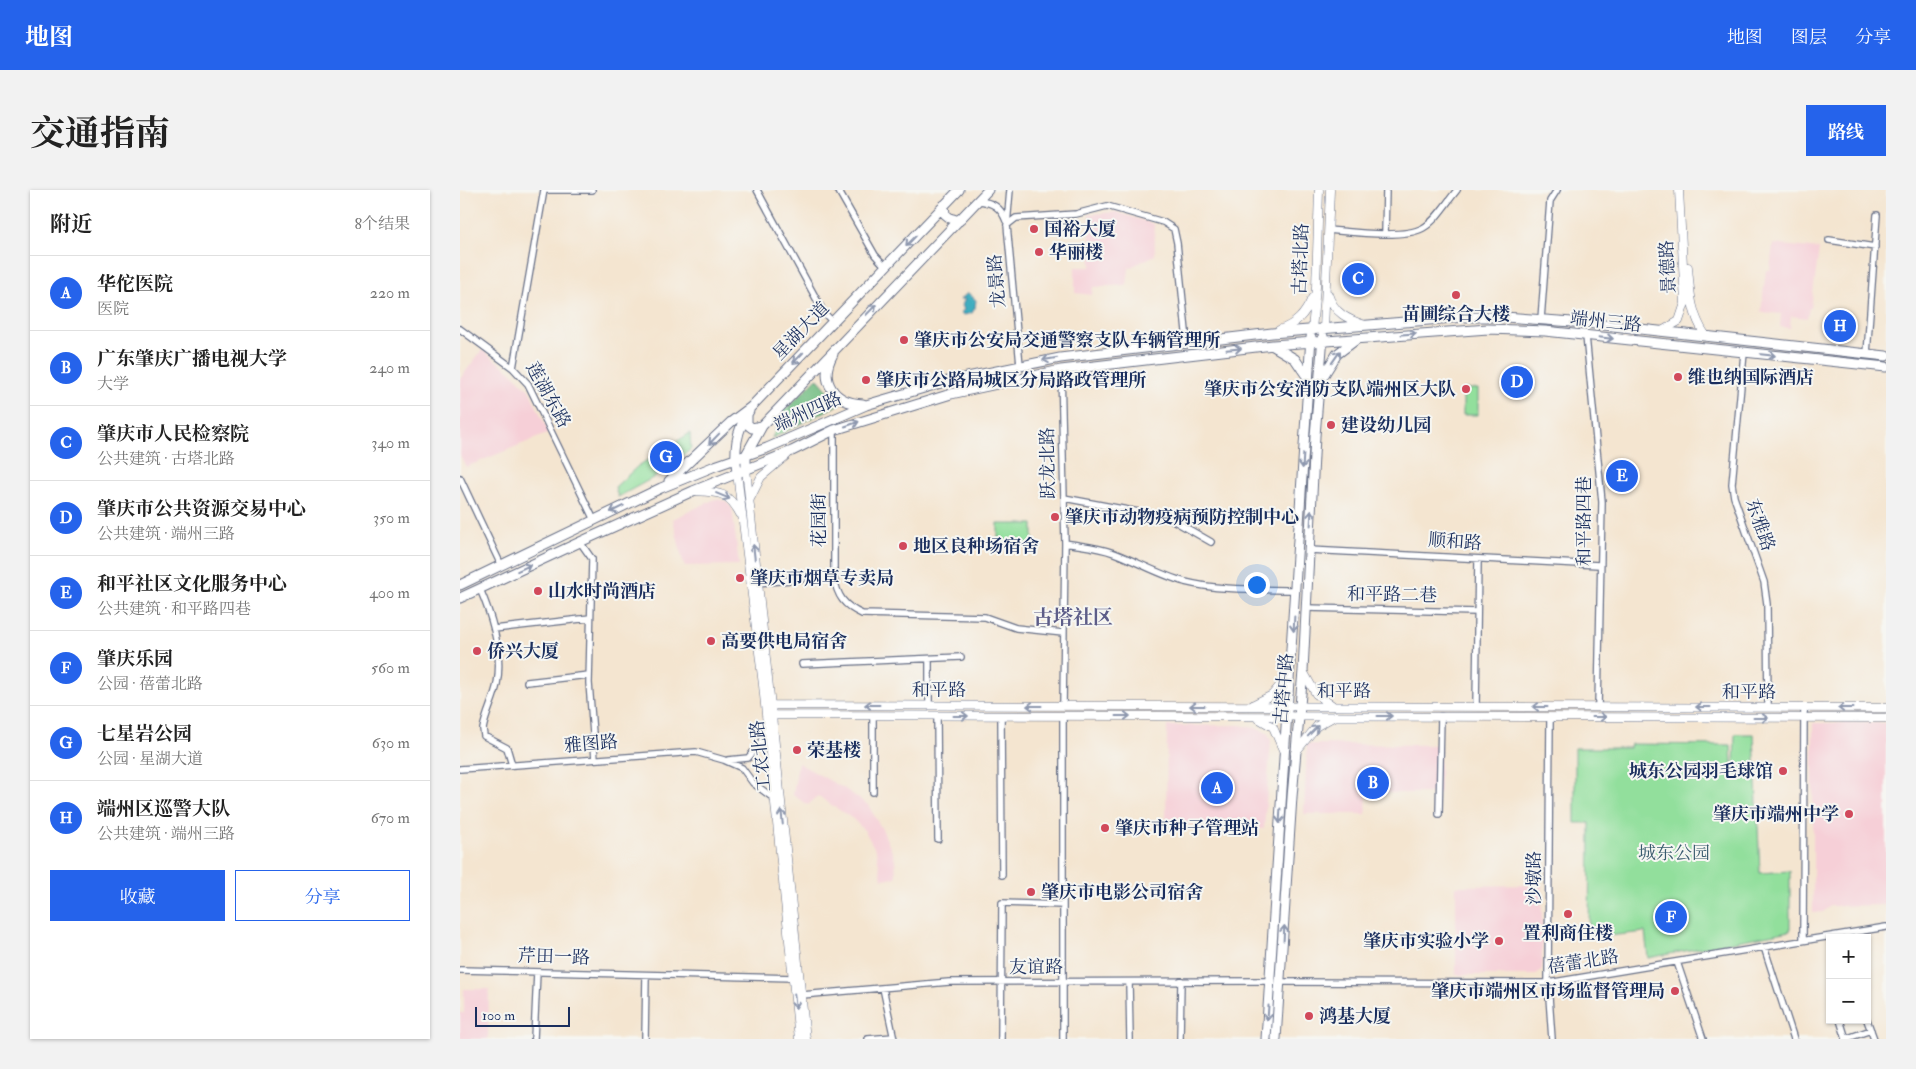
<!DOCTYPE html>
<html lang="zh">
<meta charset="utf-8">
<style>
body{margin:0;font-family:"IM FELL Double Pica","Noto Serif SC",serif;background:#f2f2f2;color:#222}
.controls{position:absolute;right:15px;bottom:15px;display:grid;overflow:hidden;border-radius:0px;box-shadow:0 1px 4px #0004}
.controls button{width:45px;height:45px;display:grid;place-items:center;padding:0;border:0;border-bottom:1px solid #e0e0e0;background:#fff;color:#222;font:25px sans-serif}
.scale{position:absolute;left:15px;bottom:12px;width:95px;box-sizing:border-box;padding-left:5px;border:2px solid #1b2f5e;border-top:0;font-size:14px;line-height:18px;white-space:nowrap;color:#1b2f5e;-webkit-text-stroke:4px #f6f6f2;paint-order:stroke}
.you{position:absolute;left:796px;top:394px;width:18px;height:18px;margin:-12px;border:4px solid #fff;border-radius:50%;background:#1a73e8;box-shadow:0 0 0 8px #1a73e833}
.badge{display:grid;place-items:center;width:32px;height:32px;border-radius:50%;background:#2563eb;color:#fff;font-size:16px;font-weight:700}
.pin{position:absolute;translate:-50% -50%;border:2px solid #fff;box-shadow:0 1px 5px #0006}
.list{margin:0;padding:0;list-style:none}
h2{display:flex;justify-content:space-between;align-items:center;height:65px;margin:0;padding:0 20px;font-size:21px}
h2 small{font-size:16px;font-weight:400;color:#767676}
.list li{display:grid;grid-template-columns:32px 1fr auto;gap:15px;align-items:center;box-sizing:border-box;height:75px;padding:0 20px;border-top:1px solid #e0e0e0}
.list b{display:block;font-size:19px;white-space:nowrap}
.list p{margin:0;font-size:16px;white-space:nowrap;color:#767676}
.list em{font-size:16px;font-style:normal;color:#767676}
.actions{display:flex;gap:10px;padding:15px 20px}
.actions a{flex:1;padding:11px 0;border:1px solid #2563eb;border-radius:0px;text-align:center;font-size:18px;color:#2563eb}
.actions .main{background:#2563eb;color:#fff}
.map{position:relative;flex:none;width:1426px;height:849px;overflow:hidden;border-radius:0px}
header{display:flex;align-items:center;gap:30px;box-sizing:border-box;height:70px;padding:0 25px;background:#2563eb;color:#fff}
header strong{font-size:24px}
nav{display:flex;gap:28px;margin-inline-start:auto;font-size:18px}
.intro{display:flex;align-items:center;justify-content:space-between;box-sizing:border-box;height:120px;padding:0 30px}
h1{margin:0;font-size:35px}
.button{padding:12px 22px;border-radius:0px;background:#2563eb;color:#fff;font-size:18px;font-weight:700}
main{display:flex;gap:30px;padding:0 30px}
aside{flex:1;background:#fff;border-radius:0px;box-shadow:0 1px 4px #0004}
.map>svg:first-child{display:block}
</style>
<header>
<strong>地图</strong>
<nav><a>地图</a><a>图层</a><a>分享</a></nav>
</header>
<div class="intro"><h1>交通指南</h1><a class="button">路线</a></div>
<main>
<aside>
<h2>附近<small>8个结果</small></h2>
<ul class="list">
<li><span class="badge">A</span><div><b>华佗医院</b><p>医院</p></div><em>220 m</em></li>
<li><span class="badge">B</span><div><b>广东肇庆广播电视大学</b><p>大学</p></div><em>240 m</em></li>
<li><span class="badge">C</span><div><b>肇庆市人民检察院</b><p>公共建筑 · 古塔北路</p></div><em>340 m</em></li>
<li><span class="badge">D</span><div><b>肇庆市公共资源交易中心</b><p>公共建筑 · 端州三路</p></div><em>350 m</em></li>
<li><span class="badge">E</span><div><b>和平社区文化服务中心</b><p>公共建筑 · 和平路四巷</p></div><em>400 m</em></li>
<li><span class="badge">F</span><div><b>肇庆乐园</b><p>公园 · 蓓蕾北路</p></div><em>560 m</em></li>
<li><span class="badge">G</span><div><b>七星岩公园</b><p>公园 · 星湖大道</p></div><em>630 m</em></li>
<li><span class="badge">H</span><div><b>端州区巡警大队</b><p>公共建筑 · 端州三路</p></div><em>670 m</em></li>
</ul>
<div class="actions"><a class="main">收藏</a><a>分享</a></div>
</aside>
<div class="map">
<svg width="1426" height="849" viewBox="0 0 1426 849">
<rect width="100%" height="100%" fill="#f6f6f2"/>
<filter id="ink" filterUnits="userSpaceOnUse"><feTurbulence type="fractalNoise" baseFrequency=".02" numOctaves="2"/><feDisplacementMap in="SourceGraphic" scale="10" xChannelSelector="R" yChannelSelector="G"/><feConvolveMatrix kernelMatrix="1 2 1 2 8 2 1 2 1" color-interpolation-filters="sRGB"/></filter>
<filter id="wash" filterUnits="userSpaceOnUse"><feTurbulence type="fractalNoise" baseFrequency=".0096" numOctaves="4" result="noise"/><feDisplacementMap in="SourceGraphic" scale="20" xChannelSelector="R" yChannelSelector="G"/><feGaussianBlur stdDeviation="1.12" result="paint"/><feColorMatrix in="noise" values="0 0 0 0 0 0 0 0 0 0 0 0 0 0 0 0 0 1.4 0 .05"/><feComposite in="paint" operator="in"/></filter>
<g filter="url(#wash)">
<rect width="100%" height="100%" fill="#f4e5d0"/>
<path fill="#f6cfd7" d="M 656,22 L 694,34 L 695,65 L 669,78 L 667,95 L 633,97 L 632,105 L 615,103 L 615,77 L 631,77 L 629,24 Z
M 1313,54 L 1359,59 L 1351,118 L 1349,118 L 1347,128 L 1331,126 L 1330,138 L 1320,137 L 1321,124 L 1301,122 L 1306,80 L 1310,80 Z
M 22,160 L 51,182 L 69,200 L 89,243 L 6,277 L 0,265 L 0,189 Z
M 255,309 L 265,311 L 272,318 L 279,375 L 224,376 L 213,329 Z
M 1353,533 L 1426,533 L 1426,715 L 1370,716 L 1363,722 L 1353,723 Z
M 780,535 L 800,539 L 808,544 L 811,551 L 804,639 L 706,633 L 707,536 Z
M 847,554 L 980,555 L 980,603 L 907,603 L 906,624 L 844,624 Z
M 338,573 L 385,599 L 408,615 L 423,641 L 435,669 L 436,687 L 422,689 L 416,661 L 405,641 L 393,629 L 358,606 L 348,615 L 333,605 Z
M 1082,695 L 1082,779 L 1079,782 L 1075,785 L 996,785 L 996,696 Z
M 4,799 L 29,799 L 28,849 L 0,849 L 0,823 L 4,823 Z"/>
<path fill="#92df9c" stroke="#56877d" d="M 1003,199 L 1018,199 L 1018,225 L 1003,225 Z
M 328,217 L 335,224 L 317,232 L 314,230 Z
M 337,227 L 342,233 L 312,248 L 317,237 Z
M 230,243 L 231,259 L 200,284 L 158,307 L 155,297 L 178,276 Z
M 538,334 L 573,334 L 573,355 L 538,355 Z
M 1275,544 L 1294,544 L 1300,683 L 1330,681 L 1330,741 L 1188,768 L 1185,742 L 1129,748 L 1130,633 L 1115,633 L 1115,558 L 1170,558 L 1171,554 L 1271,555 L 1272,575 L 1274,575 Z"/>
<path fill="#75be84" stroke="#487671" d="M 357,188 L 380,214 L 342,233 L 328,217 Z"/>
<path fill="#40adbf" stroke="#2e6e8e" d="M 508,103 L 516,110 L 515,118 L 512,123 L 504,125 L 500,123 L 504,120 L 502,115 L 505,109 L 500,109 Z"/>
</g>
<g filter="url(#ink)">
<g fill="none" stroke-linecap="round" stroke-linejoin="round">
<defs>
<path id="street" d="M 297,0 L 364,123 L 373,132
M 378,0 L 415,65 L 426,77
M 550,0 L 547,35 L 560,175
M 518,11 C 532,12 541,17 546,31
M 547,35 L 556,28 L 616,24 L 647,16 L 703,32 L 714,39 L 717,53 L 727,151
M 869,40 C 892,42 943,49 963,38 C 976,31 987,12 997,0
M 925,43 L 926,0
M 1369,50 L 1415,57
M 1081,129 L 1090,11 L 1097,0
M 0,139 L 53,178 L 68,194 L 134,330
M 1126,146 L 1142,312 L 1138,517
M 1284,163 L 1272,294 L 1274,307 L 1304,392 L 1307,414 L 1308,517
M 1407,164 L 1417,25
M 53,178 L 84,0 L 132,0
M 601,180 L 605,353 L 603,516
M 374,240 L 374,387 C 377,406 384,416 402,424 L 525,427 L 556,438 L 603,443
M 0,288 L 41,375
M 604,308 L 700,326 L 711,329 L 751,352
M 120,352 L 132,369 L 129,493 L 135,569
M 605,353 C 622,356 638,357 654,363 C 678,372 700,385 725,392 C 761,401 799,399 836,400
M 849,360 L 1139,375
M 297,393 L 342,389
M 20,399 C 32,427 43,462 37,494 C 34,509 26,523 23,539 L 24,546 L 47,558 L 52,575
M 846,418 L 1017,422
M 34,439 L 130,428
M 342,474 L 501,467
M 67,492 L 129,485
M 469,515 L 469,469
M 1016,517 L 1018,369
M 477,526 L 478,649
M 541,526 L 542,685
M 603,526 L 603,849
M 1090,527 L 1088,793 L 1092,849
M 268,570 L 288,568 L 300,554 L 307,538
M 0,579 L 236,562 L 264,570 L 282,578 L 293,593 L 312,607
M 413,602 L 413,526
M 979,624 L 981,526
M 1343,750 L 1344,518
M 1304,757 L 1334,849
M 1217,772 L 1243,849
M 0,780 L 333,788
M 669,792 L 670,849
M 821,792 L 1088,793 L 1426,737
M 423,798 L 434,849
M 342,805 L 489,792 L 810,791
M 1380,830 L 1386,849
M 1407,830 L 1414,849
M 74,849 L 77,782
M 185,849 L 186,785
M 408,849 L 433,847
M 541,849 L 542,713 L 603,715
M 720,849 L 721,791
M 1385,849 L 1411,840"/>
<path id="secondary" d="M 1228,77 C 1230,103 1231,124 1246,146
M 868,104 C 874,123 887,129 905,135
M 864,139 L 870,0
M 819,140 C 836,134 845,125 852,108
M 852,140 L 856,97 L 859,0
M 1202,141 L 1219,131 L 1225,113 L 1219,0
M 286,279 L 346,849
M 277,283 L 303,495 L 339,849
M 234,301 C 258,302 268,301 280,324
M 289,311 L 301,287 L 327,265
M 843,481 L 856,504 L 872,515
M 794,514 L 812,505 L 830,483
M 311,515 L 1426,518
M 312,525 L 1426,528
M 796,527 L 813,537 L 823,560
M 835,563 L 857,536 L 875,526"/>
<path id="primary" d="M 484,15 L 485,24 L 490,28 L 499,31
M 813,156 L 835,169 L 848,188
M 373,164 C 358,191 374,213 403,214
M 860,191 L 877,164 L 897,149
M 287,224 L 287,234 L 292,238 L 302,236
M 286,279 L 286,265 L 302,236 L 528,0
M 277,283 C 274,260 276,241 289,221
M 209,291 L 271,232 L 291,217 L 499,0
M 0,395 L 201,298 L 255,276 L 307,258 L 406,215 L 488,191 L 600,168 L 812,143 L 1005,127 L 1045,127 L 1126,133 L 1426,166
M 0,408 L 120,352 L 233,301 L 332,261 L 374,240 L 491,204 L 601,180 L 813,155 L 1028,139 L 1085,141 L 1426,177
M 806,849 L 851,147
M 816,849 L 832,607 L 843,481 L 855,246 L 863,146"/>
</defs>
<use href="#street" stroke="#676f86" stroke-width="8"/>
<use href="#secondary" stroke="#676f86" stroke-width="9"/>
<use href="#primary" stroke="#676f86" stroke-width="11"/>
<use href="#street" stroke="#fff" stroke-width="5.5"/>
<use href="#secondary" stroke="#fff" stroke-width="8"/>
<use href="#primary" stroke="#fff" stroke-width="9"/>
</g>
<defs><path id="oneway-shaft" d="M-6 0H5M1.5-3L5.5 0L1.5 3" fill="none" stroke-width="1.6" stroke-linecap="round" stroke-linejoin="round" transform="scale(1.25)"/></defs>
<g stroke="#8d97ae">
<use href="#oneway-shaft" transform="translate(451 51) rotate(134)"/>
<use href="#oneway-shaft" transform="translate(411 120) rotate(-46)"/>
<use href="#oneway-shaft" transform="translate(949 144) rotate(-4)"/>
<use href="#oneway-shaft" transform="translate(1146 148) rotate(6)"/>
<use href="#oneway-shaft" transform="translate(774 159) rotate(-5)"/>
<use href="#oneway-shaft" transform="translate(1308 165) rotate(6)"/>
<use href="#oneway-shaft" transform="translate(876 167) rotate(-55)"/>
<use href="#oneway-shaft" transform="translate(338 168) rotate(134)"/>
<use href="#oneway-shaft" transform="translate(590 169) rotate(170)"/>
<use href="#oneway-shaft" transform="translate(392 234) rotate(-19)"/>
<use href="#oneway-shaft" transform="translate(254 249) rotate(134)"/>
<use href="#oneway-shaft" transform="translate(843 271) rotate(93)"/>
<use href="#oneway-shaft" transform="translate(263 306) rotate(23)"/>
<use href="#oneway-shaft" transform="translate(157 319) rotate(154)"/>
<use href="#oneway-shaft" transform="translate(851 328) rotate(-87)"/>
<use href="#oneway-shaft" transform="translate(294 362) rotate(-96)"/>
<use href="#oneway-shaft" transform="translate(64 378) rotate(-25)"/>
<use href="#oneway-shaft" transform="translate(834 434) rotate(93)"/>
<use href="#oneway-shaft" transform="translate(412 515) rotate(180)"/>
<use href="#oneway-shaft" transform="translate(574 516) rotate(-180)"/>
<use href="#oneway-shaft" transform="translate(737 516) rotate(180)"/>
<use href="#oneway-shaft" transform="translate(1080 517) rotate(-180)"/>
<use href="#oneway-shaft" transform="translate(1243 517) rotate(180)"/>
<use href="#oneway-shaft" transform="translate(1385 518) rotate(-180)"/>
<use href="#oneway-shaft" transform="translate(501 526)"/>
<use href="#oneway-shaft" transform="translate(663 526)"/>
<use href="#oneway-shaft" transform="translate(925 526)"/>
<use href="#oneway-shaft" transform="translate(1139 527)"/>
<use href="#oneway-shaft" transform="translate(1301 528)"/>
<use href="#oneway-shaft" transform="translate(853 541) rotate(-46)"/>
<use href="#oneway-shaft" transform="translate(820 626) rotate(93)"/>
<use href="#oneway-shaft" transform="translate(322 627) rotate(-96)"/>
<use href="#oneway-shaft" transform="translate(824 743) rotate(-87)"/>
<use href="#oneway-shaft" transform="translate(335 811) rotate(84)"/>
<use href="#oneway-shaft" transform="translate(808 823) rotate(94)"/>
</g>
</g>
<g fill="#d1495b" stroke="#f6f6f2" stroke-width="2">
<circle cx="574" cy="39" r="5"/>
<circle cx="579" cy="62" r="5"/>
<circle cx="996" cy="105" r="5"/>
<circle cx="444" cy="150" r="5"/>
<circle cx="1218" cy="187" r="5"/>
<circle cx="406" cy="190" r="5"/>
<circle cx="1006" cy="199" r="5"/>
<circle cx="871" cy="235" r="5"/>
<circle cx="595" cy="327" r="5"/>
<circle cx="443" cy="356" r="5"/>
<circle cx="280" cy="388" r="5"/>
<circle cx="78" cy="401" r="5"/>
<circle cx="251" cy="451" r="5"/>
<circle cx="17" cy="461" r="5"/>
<circle cx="337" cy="560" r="5"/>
<circle cx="1323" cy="581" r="5"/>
<circle cx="1389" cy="624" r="5"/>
<circle cx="645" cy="638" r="5"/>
<circle cx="571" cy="702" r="5"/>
<circle cx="1108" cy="724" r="5"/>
<circle cx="1039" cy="751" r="5"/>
<circle cx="1215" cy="801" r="5"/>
<circle cx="849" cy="826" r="5"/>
</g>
<g text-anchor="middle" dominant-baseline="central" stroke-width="4" stroke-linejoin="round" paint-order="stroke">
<g font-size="18" font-weight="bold" fill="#1b2f5e" stroke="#f6f6f2" text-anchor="start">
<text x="584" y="39">国裕大厦</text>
<text x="589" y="62">华丽楼</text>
<text x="996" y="124" text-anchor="middle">苗圃综合大楼</text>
<text x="454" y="150">肇庆市公安局交通警察支队车辆管理所</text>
<text x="1228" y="187">维也纳国际酒店</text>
<text x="416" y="190">肇庆市公路局城区分局路政管理所</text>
<text x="996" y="199" text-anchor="end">肇庆市公安消防支队端州区大队</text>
<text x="881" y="235">建设幼儿园</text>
<text x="605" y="327">肇庆市动物疫病预防控制中心</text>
<text x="453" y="356">地区良种场宿舍</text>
<text x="290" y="388">肇庆市烟草专卖局</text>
<text x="88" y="401">山水时尚酒店</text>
<text x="261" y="451">高要供电局宿舍</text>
<text x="27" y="461">侨兴大厦</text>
<text x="347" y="560">荣基楼</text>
<text x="1313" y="581" text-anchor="end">城东公园羽毛球馆</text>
<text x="1379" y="624" text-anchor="end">肇庆市端州中学</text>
<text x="655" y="638">肇庆市种子管理站</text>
<text x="581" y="702">肇庆市电影公司宿舍</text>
<text x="1108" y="743" text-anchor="middle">置利商住楼</text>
<text x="1029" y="751" text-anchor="end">肇庆市实验小学</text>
<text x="1205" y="801" text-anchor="end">肇庆市端州区市场监督管理局</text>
<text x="859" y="826">鸿基大厦</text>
</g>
<g font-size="18" fill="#1b2f5e" stroke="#f6f6f2">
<text transform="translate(841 69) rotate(-88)">古塔北路</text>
<text transform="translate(1208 77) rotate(-93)">景德路</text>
<text transform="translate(537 91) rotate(-95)">龙景路</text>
<text transform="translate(1146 132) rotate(6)">端州三路</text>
<text transform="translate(341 141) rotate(-46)">星湖大道</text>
<text transform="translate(88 205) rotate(61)">莲湖东路</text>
<text transform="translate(348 222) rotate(-24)">端州四路</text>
<text transform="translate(588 273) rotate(-91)">跃龙北路</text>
<text transform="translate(359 330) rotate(-90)">花园街</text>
<text transform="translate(1124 331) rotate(-90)">和平路四巷</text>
<text transform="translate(1300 335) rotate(71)">东雅路</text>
<text transform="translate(995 352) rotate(4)">顺和路</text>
<text transform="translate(932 405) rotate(1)">和平路二巷</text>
<text transform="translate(824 499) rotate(-85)">古塔中路</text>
<text x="479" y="500">和平路</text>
<text x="884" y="501">和平路</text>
<text x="1289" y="502">和平路</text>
<text transform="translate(131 554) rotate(-5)">雅图路</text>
<text transform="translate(301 566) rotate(-96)">工农北路</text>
<text transform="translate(1074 688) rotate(-90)">沙墩路</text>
<text transform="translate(94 767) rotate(2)">芹田一路</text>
<text transform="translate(1123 772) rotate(-9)">蓓蕾北路</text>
<text x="576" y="777">友谊路</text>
</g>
<g font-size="18" fill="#395b6e" stroke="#f6f6f2">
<text x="1214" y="663">城东公园</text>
</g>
<g font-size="20" font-weight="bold" fill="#5d5d88" stroke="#f6f6f2">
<text x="613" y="427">古塔社区</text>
</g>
</g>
</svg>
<div class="controls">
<button>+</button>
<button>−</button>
</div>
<div class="scale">100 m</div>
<div class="you"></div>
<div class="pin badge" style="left:757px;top:598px">A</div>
<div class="pin badge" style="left:913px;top:593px">B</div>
<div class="pin badge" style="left:898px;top:89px">C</div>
<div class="pin badge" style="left:1057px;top:192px">D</div>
<div class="pin badge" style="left:1162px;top:286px">E</div>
<div class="pin badge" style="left:1211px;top:727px">F</div>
<div class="pin badge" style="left:206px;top:267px">G</div>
<div class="pin badge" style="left:1380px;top:136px">H</div>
</div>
</main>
